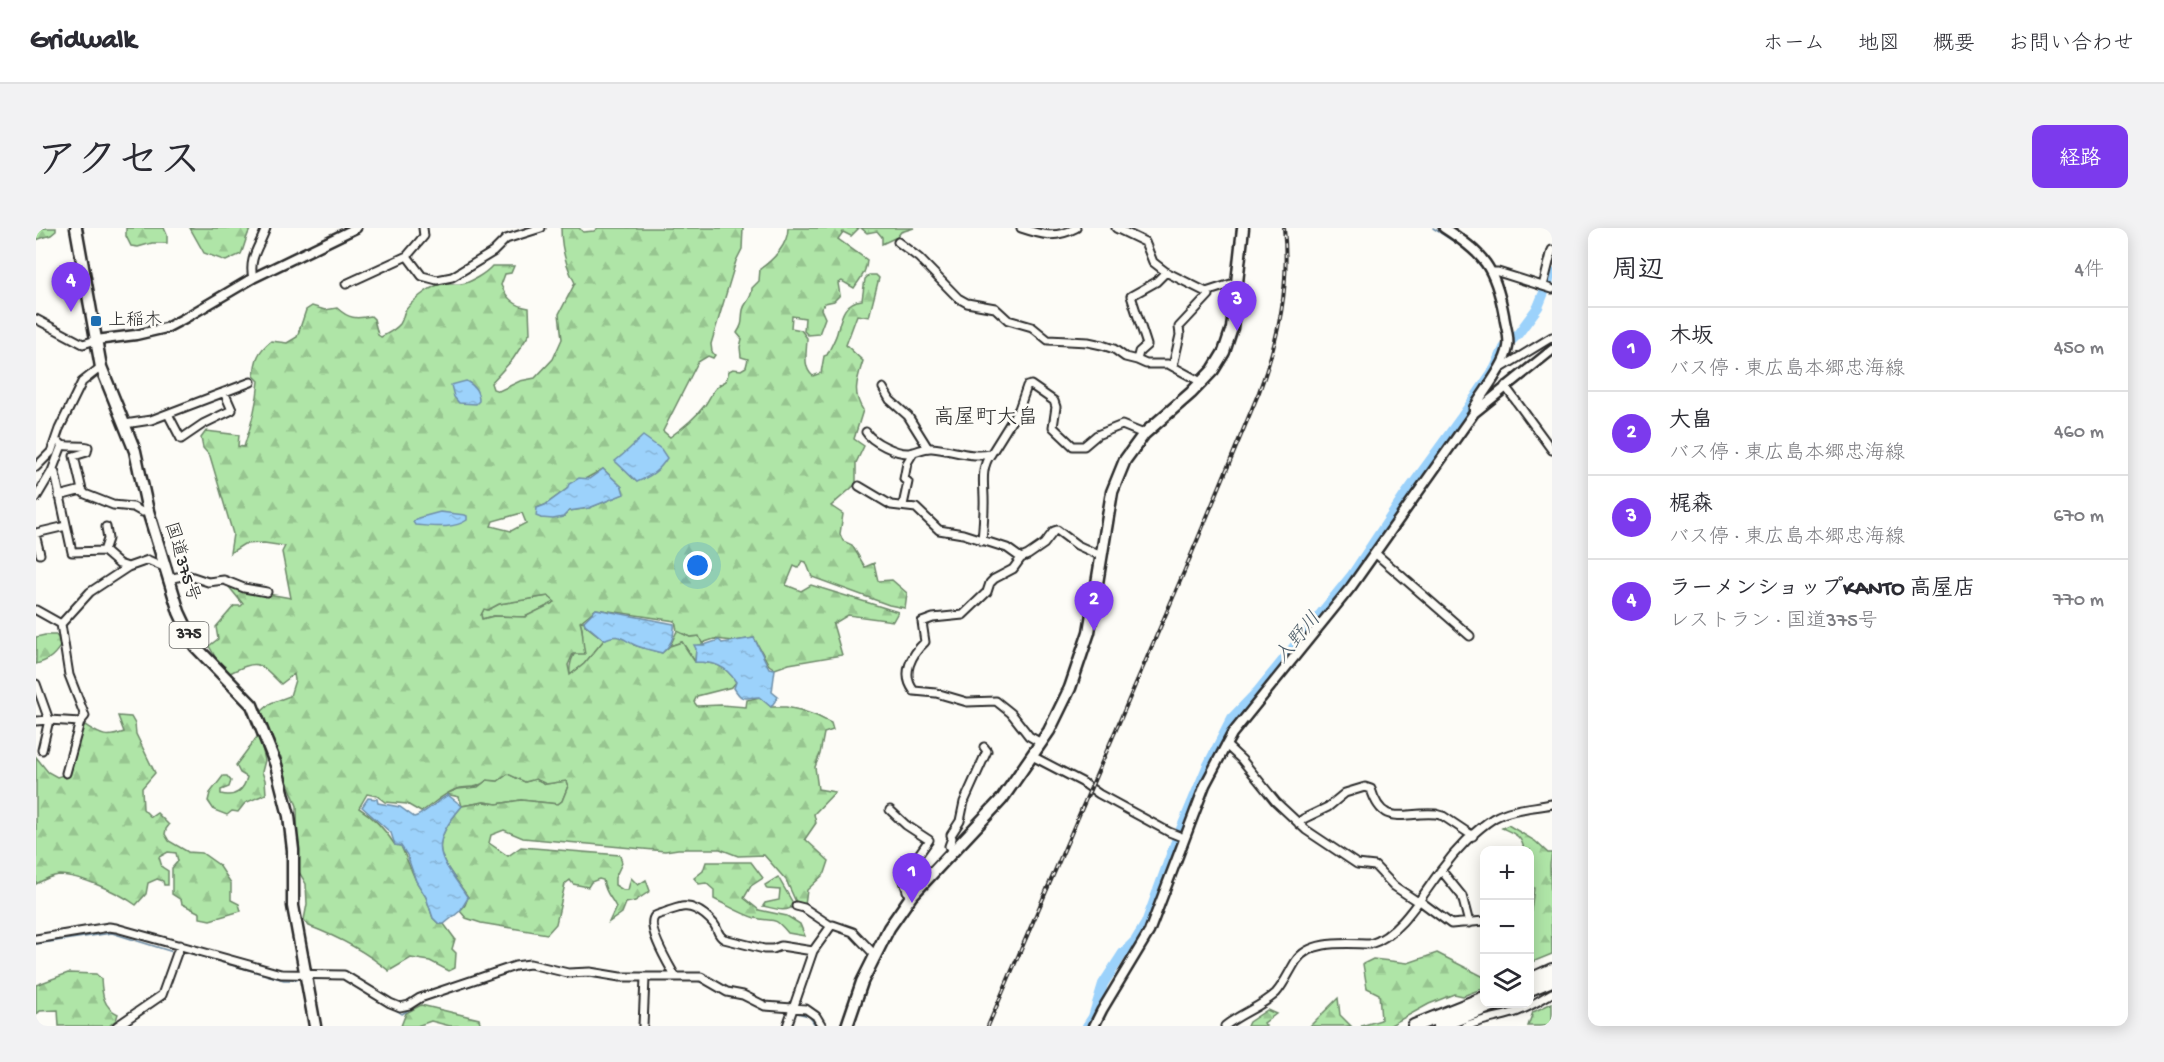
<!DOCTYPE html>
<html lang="ja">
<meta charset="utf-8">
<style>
body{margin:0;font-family:"Gochi Hand","Klee One",sans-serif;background:#f2f2f3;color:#2b2b33}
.controls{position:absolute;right:18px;bottom:18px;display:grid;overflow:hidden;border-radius:12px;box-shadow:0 3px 15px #0003}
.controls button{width:54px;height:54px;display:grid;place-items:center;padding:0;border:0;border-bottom:2px solid #e1e1e2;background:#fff;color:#2b2b33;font:30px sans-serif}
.you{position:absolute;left:662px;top:338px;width:21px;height:21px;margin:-15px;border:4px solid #fff;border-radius:50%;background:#1a73e8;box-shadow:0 0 0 9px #1a73e833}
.badge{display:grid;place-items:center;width:39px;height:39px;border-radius:50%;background:#7c3aed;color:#fff;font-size:20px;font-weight:700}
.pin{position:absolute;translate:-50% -50px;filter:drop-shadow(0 2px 3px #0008)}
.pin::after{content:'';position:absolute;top:32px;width:21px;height:18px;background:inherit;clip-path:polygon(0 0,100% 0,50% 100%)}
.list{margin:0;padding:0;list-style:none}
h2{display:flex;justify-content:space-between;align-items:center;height:78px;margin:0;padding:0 24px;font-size:26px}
h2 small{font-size:20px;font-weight:400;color:#7c7c81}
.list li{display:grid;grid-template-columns:39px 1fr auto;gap:18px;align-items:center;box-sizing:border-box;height:84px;padding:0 24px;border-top:2px solid #e1e1e2}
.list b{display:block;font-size:22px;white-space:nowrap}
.list p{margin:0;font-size:20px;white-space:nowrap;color:#7c7c81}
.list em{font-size:20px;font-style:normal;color:#7c7c81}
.icon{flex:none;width:33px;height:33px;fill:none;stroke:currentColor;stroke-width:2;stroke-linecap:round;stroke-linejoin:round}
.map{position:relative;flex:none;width:1516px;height:798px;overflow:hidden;border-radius:12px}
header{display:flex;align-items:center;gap:36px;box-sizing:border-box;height:84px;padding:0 30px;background:#fff;border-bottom:2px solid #e1e1e2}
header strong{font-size:28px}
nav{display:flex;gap:33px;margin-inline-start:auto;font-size:21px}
.intro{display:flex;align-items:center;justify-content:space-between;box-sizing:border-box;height:144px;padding:0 36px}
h1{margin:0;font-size:42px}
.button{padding:15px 27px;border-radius:12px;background:#7c3aed;color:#fff;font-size:21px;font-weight:700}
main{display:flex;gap:36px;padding:0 36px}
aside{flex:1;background:#fff;border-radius:12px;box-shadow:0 3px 15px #0003}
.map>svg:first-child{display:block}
</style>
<header>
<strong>Gridwalk</strong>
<nav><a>ホーム</a><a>地図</a><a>概要</a><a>お問い合わせ</a></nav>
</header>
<div class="intro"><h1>アクセス</h1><a class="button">経路</a></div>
<main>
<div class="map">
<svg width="1516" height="798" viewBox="0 0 1516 798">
<defs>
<pattern id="forest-firs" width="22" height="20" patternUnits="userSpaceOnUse" patternTransform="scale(1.5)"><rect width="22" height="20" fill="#afe5a7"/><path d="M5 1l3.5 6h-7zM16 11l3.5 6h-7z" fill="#97c590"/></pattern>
<pattern id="water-ripples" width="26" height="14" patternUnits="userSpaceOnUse" patternTransform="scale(1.5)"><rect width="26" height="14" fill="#9cd2fb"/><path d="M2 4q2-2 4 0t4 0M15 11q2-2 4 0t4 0" fill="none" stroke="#87b4d7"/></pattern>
</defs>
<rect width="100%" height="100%" fill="#fdfcf7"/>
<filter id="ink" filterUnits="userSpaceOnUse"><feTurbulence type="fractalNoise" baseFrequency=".0167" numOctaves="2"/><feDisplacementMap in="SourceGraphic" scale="12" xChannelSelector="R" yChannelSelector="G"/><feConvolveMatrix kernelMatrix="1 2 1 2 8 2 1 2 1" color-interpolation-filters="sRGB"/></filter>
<g filter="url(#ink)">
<path fill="#afe5a7" stroke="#6d8869" stroke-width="1.5" d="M 512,368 L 520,374 L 489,389 L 458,388 L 446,391 L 445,387 L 448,381 L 452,382 L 463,376 Z
M 548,393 L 549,397 L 568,412 L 548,436 L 534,447 C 531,422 554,419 544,394 Z
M 641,403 L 654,409 L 663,408 L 668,417 L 663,417 L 660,421 L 659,434 L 646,414 L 634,418 Z
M 472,546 L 489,554 L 500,551 L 510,556 L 530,553 L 532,558 L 526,573 L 522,576 L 485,572 L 461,576 L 448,574 L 426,578 L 423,569 L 410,566 L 422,561 L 442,559 L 451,552 L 462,553 Z"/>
<path fill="url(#forest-firs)" stroke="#6d8869" stroke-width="1.5" fill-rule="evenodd" d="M 0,0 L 20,0 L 20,3 L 15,7 L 0,12 Z
M 90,0 L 128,0 L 131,7 L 131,15 L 116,15 L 102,19 L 95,18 L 90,8 Z
M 154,0 L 215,0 C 210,8 209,17 205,26 L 190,33 L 168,25 Z
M 525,0 L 543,0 L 547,4 L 558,3 L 562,0 L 707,0 L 706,21 L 700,33 L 675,116 L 676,124 L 679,127 L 677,130 L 672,128 L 662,134 L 627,203 L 634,209 C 647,200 659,190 669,177 C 676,167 677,159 690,153 L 693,143 L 697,141 L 705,142 L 710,139 L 712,131 L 705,129 L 704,119 L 706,111 L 701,105 C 708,94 705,93 707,82 C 709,73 716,72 716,60 L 723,53 L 724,41 C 737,32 752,17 752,0 L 823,0 L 815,8 L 807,4 L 802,11 L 831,32 C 831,43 824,51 818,60 L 806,53 L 802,55 L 804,67 L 798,73 L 789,75 L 785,81 L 789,90 L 783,106 L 772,107 L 768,103 L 769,90 L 756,88 L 755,100 L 765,102 L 771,110 C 771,122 766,140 777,148 L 785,145 L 788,128 L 791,127 C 794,120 799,112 801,105 C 805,90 807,74 826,72 L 829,51 L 833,47 L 840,47 L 843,50 L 833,89 L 821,87 L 810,117 L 827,133 C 821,152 816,165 827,182 L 818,211 L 828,218 L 820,235 L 820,256 L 795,278 L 807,286 L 804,306 L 807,313 L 816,317 L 829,339 L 838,335 L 842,353 L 856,352 L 871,365 L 869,380 L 853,377 L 776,349 L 770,334 L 766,333 L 762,340 L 758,338 L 750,357 L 765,363 L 775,357 L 862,384 L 857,393 L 812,387 L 797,396 L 806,427 L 753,436 L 739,441 L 733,437 L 718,410 L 698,413 L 678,411 L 666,415 L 663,408 L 654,409 L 641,403 L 639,393 L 560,381 L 544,394 C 548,405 546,414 549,426 L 537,426 L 532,437 L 534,447 L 548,436 L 568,412 L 574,408 L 589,409 L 598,417 L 626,425 L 634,418 L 646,414 L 659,434 C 677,434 690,437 700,454 L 696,459 L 661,468 L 658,474 L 661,478 L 685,477 L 710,479 L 711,472 L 724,469 L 735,479 L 750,479 L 764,482 L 781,488 L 795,495 L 797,502 L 788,505 L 784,526 L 779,539 L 782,561 L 799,564 L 778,586 L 780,595 L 769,611 L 793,633 L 789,645 L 771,662 L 769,678 L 760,674 L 750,652 L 728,627 L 702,628 L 684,621 L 642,621 L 629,623 L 487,610 L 468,602 L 455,607 L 453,615 L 472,628 L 485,619 L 584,627 L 586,635 L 579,650 L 579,657 L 587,662 L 592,662 L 595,650 L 602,657 L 610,652 L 614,663 L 599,673 L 590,675 L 586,685 L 573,694 L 580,679 C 574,667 570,667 567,652 L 563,651 L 555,654 L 552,659 L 537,656 L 534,652 L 529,656 L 520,696 L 511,706 L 445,695 L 430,690 L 424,683 L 429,677 L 432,669 C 404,628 390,621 426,578 L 448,574 L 461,576 L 485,572 L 522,576 L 526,573 L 532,558 L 530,553 L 510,556 L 500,551 L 489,554 L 472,546 L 462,553 L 451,552 C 437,564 432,556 418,562 C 406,567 396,577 385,584 L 371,576 L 349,574 L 341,568 L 331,566 L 323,580 C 339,590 349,601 359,617 L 365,618 L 380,653 L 390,669 L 397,690 L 403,696 L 408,696 L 419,711 L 416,721 L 420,725 L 419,740 L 413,743 L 394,733 L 375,730 L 353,743 C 329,723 302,709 273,698 L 268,692 L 271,676 L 270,656 L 262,642 L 261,578 L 250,550 L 245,529 L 239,522 L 225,484 L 235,475 L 254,468 L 259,452 L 258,446 L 245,456 C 223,434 223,431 194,445 L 181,432 L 173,418 L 182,411 L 180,399 L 198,378 L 205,378 L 207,376 L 193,359 L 255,370 L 246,324 L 249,318 L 228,315 L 208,316 L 194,325 L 197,306 L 174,228 L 167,220 L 165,210 L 170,203 L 203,207 L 202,218 L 208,219 C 215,198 221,176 223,153 L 218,148 C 219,132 222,123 235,113 L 251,115 L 261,109 L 270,82 L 276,78 L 289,82 L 301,80 C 313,91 320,91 335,88 L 338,91 L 342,107 L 345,109 C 351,106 360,101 364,96 C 367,92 367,86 369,83 C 376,73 391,61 402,57 C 410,54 417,57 425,56 C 434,55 450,45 456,38 L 478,38 L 475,45 L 469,46 L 465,57 C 471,71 479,78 493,80 L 494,105 L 477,131 L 455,155 L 457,161 L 463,163 L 484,153 L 499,150 L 517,131 L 526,111 L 523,86 L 539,55 C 530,38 525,20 525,0 ZM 590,225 L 601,254 L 580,233 ZM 567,241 L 586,259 L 587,266 L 553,280 L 533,283 L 527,289 L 505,290 L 501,280 L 509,277 L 531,261 ZM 486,285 L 490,295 L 475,303 L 455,298 L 457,293 ZM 512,368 L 519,374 L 489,389 L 458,388 L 446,391 L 445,387 L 448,381 L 452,382 L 463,376 Z
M 825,0 L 878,0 L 865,4 L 861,9 L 846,16 L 846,9 L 841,3 L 831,5 Z
M 9,407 L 20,407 L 26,415 C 20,426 13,433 0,436 L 0,409 Z
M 82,488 L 95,489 L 99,496 L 100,506 L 119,545 L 106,560 L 107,581 L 115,589 L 121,585 L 133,597 L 130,601 L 129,606 L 133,613 L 152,624 L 166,625 L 183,637 L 195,655 L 195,672 L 203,676 L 205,683 L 174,692 L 164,690 L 164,685 L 146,676 L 145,672 L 136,666 L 136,640 L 142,633 L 140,625 L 132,624 L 123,629 L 126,639 L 132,643 L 132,657 L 128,657 L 127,653 L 121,651 L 112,655 L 110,666 L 100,677 C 84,665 43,647 23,647 C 15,648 7,652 0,656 L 0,529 L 12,544 L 21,549 L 31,546 L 45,501 L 49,497 C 65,507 69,511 88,504 Z
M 221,509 L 224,511 L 229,532 L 226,544 L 229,552 L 230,566 L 209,575 L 202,584 L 196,583 L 191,587 L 178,582 L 172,573 L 174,565 L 187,548 L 191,548 L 195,553 L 193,559 L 185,562 L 185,566 C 199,570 208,562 211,549 L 204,545 L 200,537 Z
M 1472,597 L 1499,613 L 1512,625 L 1516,625 L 1514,637 L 1516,726 L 1494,735 L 1494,690 L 1498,660 L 1494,658 L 1494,622 L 1488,622 C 1486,608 1479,606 1466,600 Z
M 670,634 L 715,634 L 727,650 L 715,658 L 708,670 L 723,682 L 751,688 L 764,696 L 769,708 L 752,705 C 736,686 738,695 719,690 C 705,686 691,677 678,671 L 678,662 L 670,655 L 663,656 L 658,650 L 667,643 Z
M 742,649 L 758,677 C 751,686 737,680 727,678 L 729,675 L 743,672 L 744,662 L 731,661 L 729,657 Z
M 1401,725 L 1448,749 L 1448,760 L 1427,768 L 1418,766 L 1393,776 L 1353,798 L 1325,798 L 1345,792 L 1343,766 L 1331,760 L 1327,736 L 1337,731 L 1372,735 Z
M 32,745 L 60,746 L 65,751 C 66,766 67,779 82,786 L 80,792 L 73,798 L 23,798 L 22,782 L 4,783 L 0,787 L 0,757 Z
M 1302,770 L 1304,787 L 1315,798 L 1274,798 Z
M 1516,775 L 1516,798 L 1492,798 L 1497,784 Z
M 385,777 L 443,791 L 445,798 L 414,798 L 395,793 L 381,798 L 365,798 L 370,785 Z
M 1231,782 L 1240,786 L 1228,795 L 1230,798 L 1211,798 L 1213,794 Z"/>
<path fill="url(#water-ripples)" stroke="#6f8fa8" stroke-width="1.5" d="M 430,153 C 438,157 443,163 443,173 L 440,176 L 423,175 L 418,169 L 415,157 Z
M 607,208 L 625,221 L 631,230 C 623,243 615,248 601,254 L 579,233 C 590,225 598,216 607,208 Z
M 567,241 L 586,259 L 588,266 L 553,280 L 533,283 L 527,289 L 517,291 L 505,290 L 500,288 L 501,280 L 509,277 L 531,261 L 533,256 L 543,250 L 553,251 Z
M 404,284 L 429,287 L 431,288 L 431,292 C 417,302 395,298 379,297 L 377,294 L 382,290 Z
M 560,381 L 638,396 C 639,408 636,417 626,425 C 618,423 609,421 601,418 C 588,413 583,403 568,412 L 549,396 L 548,393 Z
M 718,410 L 733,440 L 739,441 L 736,464 L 742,469 L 735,479 L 723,469 C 709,469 707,475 698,460 L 700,454 C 690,437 677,434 659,434 L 660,421 L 658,417 L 668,417 L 683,412 L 686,415 Z
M 412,567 L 426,578 C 390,621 404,628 432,670 L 424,683 L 408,696 L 403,696 L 397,690 L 390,669 L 380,653 L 371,627 L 365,618 L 359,617 L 355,605 L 326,579 L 332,570 L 341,571 L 342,575 L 364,579 L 378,589 C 386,588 402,572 412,567 Z"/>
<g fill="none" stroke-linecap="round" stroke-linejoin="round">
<path stroke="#6f8fa8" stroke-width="1.5" d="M 1397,0 L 1434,24 L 1452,48
M 1455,55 L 1463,82
M 1467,102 L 1468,118
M 0,716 L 76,705 L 137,724
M 146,723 L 248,752 L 261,752
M 546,748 L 583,752
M 274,750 L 307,751 L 316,756
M 594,752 L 607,753
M 656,752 L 665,754 L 690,767
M 612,753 L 646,752
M 703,770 L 727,781 L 753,784
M 354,778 L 366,786 L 385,774 L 483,741 L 492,740 L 529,747
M 757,784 L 773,788 L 780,798"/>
<path stroke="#9cd2fb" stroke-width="10" d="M 1051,798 L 1057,789 L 1067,756 L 1087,725 L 1099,713 L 1110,695 L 1140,613 L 1171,539 L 1196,490 L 1222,463 L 1316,347 L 1367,270 L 1425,190 L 1459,140 L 1468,120 L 1482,106 L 1502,79 L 1516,45"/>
<defs>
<path id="minor" d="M 387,0 L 388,8 L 371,28 L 386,48 L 401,52 L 416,49 L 457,24 L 470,11 L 505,0
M 985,0 C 1006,7 1019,11 1040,0
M 1080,0 L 1109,14 L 1117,34 L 1130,44 L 1170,64 L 1201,54
M 862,14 L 883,30 L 922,70 L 931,75 L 959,80 L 972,92 L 996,99 L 1012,112 L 1052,114 L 1066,117 L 1078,121 L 1089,129 L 1101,132
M 1130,44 L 1120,54 L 1095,68 L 1111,117 L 1103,124 L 1101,132 L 1110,136 L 1132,136 L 1165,154
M 1457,44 L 1462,44 L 1516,61
M 217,50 C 212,30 224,18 230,0
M 310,56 L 371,28
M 1507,58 L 1516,22
M 0,91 L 47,116 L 60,112
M 1137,138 L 1144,107 L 1143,99 L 1173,67 L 1172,64
M 1462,142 L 1516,109
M 1469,158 L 1516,222
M 847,160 L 854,172 L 872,188 L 892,220
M 132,186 L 145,211 L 167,196 L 196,182 L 188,164
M 89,196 L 115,192 L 215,154
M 830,204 C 836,214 861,226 873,225 C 881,224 889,219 896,220 C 918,222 933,230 955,226 L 983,181 L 991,158 L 995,157 L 1018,173 L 1020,179 L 1017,199 L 1037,218 L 1048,218 L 1061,207 L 1086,197 L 1108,206
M 26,217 C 31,219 44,217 52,219 L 51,224 L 38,228 L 46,262 L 49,266 L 77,277 L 97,279 L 106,284 L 112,283
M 0,239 L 15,224 L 23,201 L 46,154 L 65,139
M 16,243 L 26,217 L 24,215
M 823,258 L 855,277 L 880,280 L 903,302 L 927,306 L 971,320 L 985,330
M 23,268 L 46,262
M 0,270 L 16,243 L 19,245 L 36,324 L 68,323 L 83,336 L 92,339
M 867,277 L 872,254 L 868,251 L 871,235 L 877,225
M 0,305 L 30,298
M 0,310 L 4,326
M 946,313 C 947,301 948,290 948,278 C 949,260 943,241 955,226
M 68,323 L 72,311 L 70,299
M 1339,325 L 1434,408
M 132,351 L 151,347 L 172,354 L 188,352 L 208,360 L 231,364
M 0,382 L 25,396
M 25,396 L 33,447 L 49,488 L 44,494 L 30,545
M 25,396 L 54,364 L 92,339 L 112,332 L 128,339
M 0,456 L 13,492 L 6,522
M 0,493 L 13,492 L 44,494
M 1005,515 L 993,508 L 975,485 L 960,473 L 931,474 L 900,465 L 878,463 C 865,446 875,427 889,414 L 886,394 L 897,390 L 927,387 L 951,364 L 954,355 L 958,351 L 977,341 L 985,330 L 992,327 L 1008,316 L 1018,303 L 1021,302 L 1041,317 L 1065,328
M 1190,517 L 1206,532 L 1240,574 L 1270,602 L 1321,636 L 1339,638 L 1358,658 L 1382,674
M 996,528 L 1046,554 L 1063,566 L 1133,604 L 1148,610
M 854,582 L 870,597 L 893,612 L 867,649 L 871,663 L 876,667
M 1263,596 L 1267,591 L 1292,579 L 1309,565 L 1329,559 L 1335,561 C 1347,601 1367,583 1400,586 L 1407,588 L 1437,608
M 916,623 L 913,618 L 916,610 L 915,607 L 924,593 L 928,574 L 951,523 L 948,519
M 1405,642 L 1426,668 L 1433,695
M 1384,673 L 1415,696 L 1448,693
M 760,678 L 768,680 L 795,698 L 797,697 L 817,704 L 839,727
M 0,711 L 73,699 L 80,700 L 245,746 L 308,747 L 354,775 L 364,779 L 373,777 L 384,770 L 479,738 L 494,736 L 532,745 L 554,744 L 584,749 L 665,749 L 691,764 L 707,767 L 729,778 L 770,781 L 780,788 L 786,798
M 639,748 C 633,737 609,698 619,688 C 622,686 629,685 632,683 C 642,680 650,676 659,681 C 666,684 673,690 678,696 C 682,701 681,707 688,711 L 728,721 L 737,721 L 745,718 L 777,723 L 795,698
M 81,798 L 126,767 L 144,717
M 607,798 L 609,750
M 751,798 L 777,723
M 1189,798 C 1205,785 1225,779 1240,765 C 1248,756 1253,744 1260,733 C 1274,711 1311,716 1334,716 C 1364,708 1388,664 1406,641 C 1419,623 1439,602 1458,590 C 1476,580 1497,580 1516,576
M 1430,798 C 1447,791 1461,790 1477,785 C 1491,781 1504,772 1516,765"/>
<path id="tertiary" d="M 1408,0 C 1448,26 1459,39 1468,87 C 1469,97 1474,109 1472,119 C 1469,138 1448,163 1438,180 L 1438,184
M 60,112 L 100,107 L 130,100 L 149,90 L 217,50 L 320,0
M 1058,798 L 1066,782 L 1113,704 L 1169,557 L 1196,506 L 1315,359 L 1438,185 L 1516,122"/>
<path id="primary" d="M 811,798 L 826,754 L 853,700 L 876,667 L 966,571 L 1013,503 L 1034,460 L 1053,404 L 1076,264 L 1089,232 L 1108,206 L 1155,165 L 1177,142 L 1188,124 L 1196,100 L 1207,0"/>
<path id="trunk" d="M 40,0 L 65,139 L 99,223 L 112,283 L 143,384 L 159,418 L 216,477 L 240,537 L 253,588 L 257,622 L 257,678 L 279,798"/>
<path id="motorway" d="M 1494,752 L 1516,742
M 1494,761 L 1516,752
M 1378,798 L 1448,770
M 1403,798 L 1459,776"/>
</defs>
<use href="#minor" stroke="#2b2b2b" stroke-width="11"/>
<use href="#tertiary" stroke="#2b2b2b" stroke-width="13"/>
<use href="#primary" stroke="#2b2b2b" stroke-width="15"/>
<use href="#trunk" stroke="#2b2b2b" stroke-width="15"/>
<use href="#motorway" stroke="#2b2b2b" stroke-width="16"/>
<use href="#minor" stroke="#fdfcf7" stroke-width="7"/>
<use href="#tertiary" stroke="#fdfcf7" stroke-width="8"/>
<use href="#primary" stroke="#fdfcf7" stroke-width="10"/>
<use href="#trunk" stroke="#fdfcf7" stroke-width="10"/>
<use href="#motorway" stroke="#fdfcf7" stroke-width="12"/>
<defs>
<path id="rail" d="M 952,798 L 1148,344 L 1223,164 C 1243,110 1254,57 1248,0"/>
</defs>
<use href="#rail" stroke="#2b2b2b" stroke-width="4"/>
<use href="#rail" stroke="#fdfcf7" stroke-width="1.5" stroke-dasharray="4.5" stroke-linecap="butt"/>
</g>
</g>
<rect fill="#1f6fb2" stroke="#fdfcf7" stroke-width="2" x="54" y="87" width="12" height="12" rx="3"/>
<g text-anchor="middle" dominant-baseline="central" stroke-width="5" stroke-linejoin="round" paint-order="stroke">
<rect fill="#fdfcf7" stroke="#6a6a68" stroke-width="1.5" x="133.5" y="394" width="39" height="26" rx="4.5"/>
<g font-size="16" font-weight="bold" fill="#2b2b2b">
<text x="153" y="407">375</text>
</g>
<g font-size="18" fill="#2b2b2b" stroke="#fdfcf7" text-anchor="start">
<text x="72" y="93">上稲木</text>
</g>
<g font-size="18" fill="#2b2b2b" stroke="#fdfcf7">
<text transform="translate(145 334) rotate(73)">国道375号</text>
</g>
<g font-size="20" font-style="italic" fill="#4d5d69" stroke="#fdfcf7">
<text transform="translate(1263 411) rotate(-50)">入野川</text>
</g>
<g font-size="21" fill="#2b2b2b" stroke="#fdfcf7">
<text x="950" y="191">高屋町大畠</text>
</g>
</g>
</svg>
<div class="controls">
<button>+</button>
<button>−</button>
<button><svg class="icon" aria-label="layers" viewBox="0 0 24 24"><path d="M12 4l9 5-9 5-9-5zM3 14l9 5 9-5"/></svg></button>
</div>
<div class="you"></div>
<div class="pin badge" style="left:876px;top:675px">1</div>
<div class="pin badge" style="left:1058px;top:403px">2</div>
<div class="pin badge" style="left:1201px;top:103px">3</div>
<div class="pin badge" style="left:35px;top:84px">4</div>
</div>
<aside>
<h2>周辺<small>4件</small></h2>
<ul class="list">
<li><span class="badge">1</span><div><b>木坂</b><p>バス停 · 東広島本郷忠海線</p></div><em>450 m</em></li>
<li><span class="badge">2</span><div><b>大畠</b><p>バス停 · 東広島本郷忠海線</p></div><em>460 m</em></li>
<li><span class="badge">3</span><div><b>梶森</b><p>バス停 · 東広島本郷忠海線</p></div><em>670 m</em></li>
<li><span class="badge">4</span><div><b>ラーメンショップKANTO 高屋店</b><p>レストラン · 国道375号</p></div><em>770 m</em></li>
</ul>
</aside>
</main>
